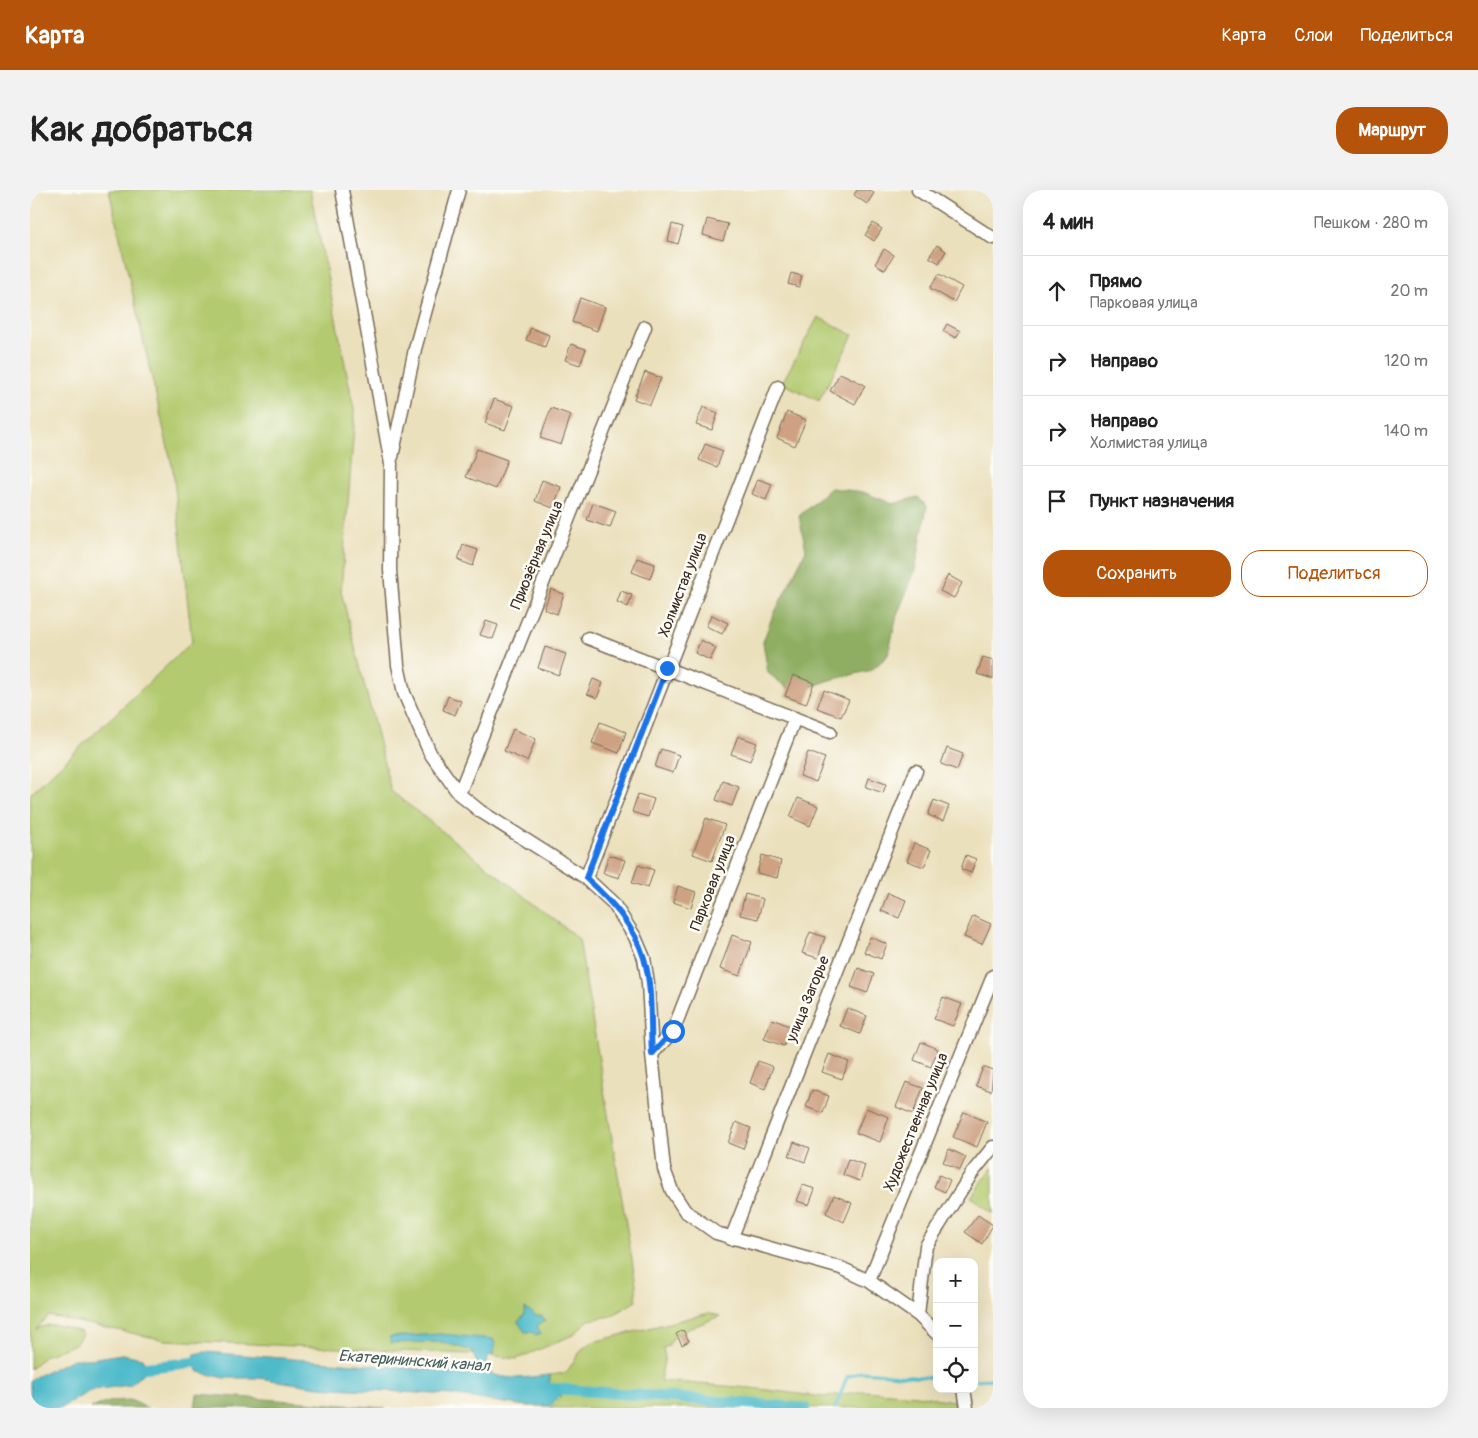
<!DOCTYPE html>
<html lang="ru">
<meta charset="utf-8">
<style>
body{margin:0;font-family:Pangolin,sans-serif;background:#f2f2f2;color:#222}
.controls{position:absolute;right:15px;bottom:15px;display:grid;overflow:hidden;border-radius:10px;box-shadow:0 5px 20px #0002}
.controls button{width:45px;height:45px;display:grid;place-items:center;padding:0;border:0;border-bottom:1px solid #e0e0e0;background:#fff;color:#222;font:25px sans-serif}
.stop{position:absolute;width:15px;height:15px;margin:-11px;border:4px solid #1a73e8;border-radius:50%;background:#fff}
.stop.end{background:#1a73e8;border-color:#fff;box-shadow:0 1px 5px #0008}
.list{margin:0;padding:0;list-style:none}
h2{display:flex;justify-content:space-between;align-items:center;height:65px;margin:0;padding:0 20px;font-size:21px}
h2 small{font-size:16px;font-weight:400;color:#767676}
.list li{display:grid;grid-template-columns:32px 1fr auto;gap:15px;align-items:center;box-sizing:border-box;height:70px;padding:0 20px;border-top:1px solid #e0e0e0}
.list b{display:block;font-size:19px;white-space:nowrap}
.list p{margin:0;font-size:16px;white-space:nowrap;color:#767676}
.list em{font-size:16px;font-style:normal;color:#767676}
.actions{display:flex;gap:10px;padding:15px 20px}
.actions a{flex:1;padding:11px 0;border:1px solid #b45309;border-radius:20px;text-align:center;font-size:18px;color:#b45309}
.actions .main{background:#b45309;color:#fff}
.icon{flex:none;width:28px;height:28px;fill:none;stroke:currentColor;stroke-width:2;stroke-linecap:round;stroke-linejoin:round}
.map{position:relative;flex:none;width:963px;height:1218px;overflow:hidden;border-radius:20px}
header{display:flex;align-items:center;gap:30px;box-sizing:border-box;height:70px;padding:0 25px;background:#b45309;color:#fff}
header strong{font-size:24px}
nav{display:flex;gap:28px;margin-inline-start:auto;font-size:18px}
.intro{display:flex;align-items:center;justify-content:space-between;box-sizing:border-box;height:120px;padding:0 30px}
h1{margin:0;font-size:35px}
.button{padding:12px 22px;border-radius:20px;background:#b45309;color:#fff;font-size:18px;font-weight:700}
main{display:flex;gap:30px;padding:0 30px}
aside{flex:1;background:#fff;border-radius:20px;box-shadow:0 5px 20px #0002}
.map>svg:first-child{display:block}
</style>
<header>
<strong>Карта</strong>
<nav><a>Карта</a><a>Слои</a><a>Поделиться</a></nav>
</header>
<div class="intro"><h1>Как добраться</h1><a class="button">Маршрут</a></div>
<main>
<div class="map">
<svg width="963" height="1218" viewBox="0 0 963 1218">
<rect width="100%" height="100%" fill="#fdfcf7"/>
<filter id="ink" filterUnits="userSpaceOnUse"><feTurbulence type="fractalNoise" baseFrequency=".02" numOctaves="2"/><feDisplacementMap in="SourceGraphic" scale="10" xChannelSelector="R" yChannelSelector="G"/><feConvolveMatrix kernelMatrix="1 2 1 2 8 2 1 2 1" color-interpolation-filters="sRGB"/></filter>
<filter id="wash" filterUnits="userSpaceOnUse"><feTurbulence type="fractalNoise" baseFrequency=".0096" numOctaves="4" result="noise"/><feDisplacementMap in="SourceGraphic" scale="20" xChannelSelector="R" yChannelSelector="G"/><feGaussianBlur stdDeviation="1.12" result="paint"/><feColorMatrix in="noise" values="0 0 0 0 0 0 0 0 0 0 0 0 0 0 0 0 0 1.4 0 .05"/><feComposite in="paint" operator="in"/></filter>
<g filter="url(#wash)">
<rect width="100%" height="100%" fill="#ebe0bc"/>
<path fill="#b4ca6f" stroke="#787a46" d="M 79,0 L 280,0 L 325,224 L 311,401 L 361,601 L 549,749 L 606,1094 L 606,1111 L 581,1126 L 559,1130 L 543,1145 L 487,1169 L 458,1165 L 135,1150 L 19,1126 L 5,1140 C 21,1130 37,1137 53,1143 L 45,1154 L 15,1166 L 0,1179 L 0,604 L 162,452 L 143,280 Z
M 788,127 L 823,145 L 789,211 L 752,193 Z
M 963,977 L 963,1024 L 941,1007 Z
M 679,1123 L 690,1126 L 646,1144 L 638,1156 L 633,1158 L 635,1167 L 630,1191 L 721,1198 L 793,1207 L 834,1201 L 886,1205 L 923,1211 L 924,1218 L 520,1218 L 530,1208 L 519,1198 L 520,1185 L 536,1183 L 552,1159 L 563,1152 Z"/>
<path fill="#8fae62" stroke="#656c40" d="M 801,298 L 833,302 L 863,314 L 888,307 L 897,316 L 885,381 L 867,425 L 858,465 L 842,480 L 800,490 L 764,503 L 738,483 L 733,452 L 741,430 L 776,360 L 769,326 Z
M 167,1204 L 355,1218 L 165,1218 Z
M 100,1210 L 118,1218 L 60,1218 L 82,1211 Z"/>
<path fill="#4fbbca" stroke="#457274" d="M 495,1118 L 507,1126 L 512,1126 L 515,1131 L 511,1132 L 507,1137 L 511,1143 L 506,1145 L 502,1142 L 495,1142 L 488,1132 L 494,1125 Z
M 411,1144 L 463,1149 L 465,1154 L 463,1164 L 458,1166 L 456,1181 C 475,1192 499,1187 520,1185 L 519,1198 L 531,1205 L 520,1216 L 496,1216 L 421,1205 L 288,1197 L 228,1188 L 194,1188 L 169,1182 L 162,1172 L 165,1164 L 175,1162 L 427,1182 L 445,1181 L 447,1174 L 442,1161 L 412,1152 L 361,1153 L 359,1147 Z
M 92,1164 L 112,1168 L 115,1174 L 115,1181 L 100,1195 L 62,1200 L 30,1218 L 0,1218 L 0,1191 L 3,1188 L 43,1169 L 61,1169 Z"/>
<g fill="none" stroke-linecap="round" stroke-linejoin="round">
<path stroke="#4fbbca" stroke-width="3" d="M 944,1190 L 963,1189
M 805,1218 L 817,1187 L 831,1182 L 907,1188"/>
<path stroke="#4fbbca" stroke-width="11" d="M 101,1179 L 177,1171
M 505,1197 L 775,1218"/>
</g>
<g id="blocks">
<path fill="#cda182" d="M 827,0 L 839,0 L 844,3 L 837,14 L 824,5 Z
M 677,29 L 698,34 L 693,51 L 673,45 Z
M 843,33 L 852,39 L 844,51 L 835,45 Z
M 642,34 L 653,37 L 648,54 L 638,51 Z
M 907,55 L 916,61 L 909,73 L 899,67 Z
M 854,59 L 864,65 L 855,80 L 845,74 Z
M 761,83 L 772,86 L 769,97 L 758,94 Z
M 909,84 L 932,97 L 924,112 L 900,98 Z
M 550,108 L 575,117 L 567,141 L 542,132 Z
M 917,134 L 930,141 L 926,148 L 913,141 Z
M 501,138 L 519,145 L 515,157 L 496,150 Z
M 541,154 L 556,159 L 550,175 L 535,170 Z
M 615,182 L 631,188 L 620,215 L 604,209 Z
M 810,183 L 835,195 L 825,214 L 800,201 Z
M 464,209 L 484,216 L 475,240 L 455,233 Z
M 673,217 L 688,223 L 682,240 L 666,235 Z
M 521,218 L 541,225 L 531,255 L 510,248 Z
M 757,222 L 776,230 L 765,256 L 747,248 Z
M 675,254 L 693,261 L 687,277 L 669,270 Z
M 447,259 L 477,270 L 466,299 L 436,287 Z
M 728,289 L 742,294 L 736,310 L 722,304 Z
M 512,290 L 531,297 L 523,318 L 505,311 Z
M 563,313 L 586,321 L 580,338 L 557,330 Z
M 433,355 L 448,360 L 443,376 L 428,370 Z
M 607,368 L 625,374 L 620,389 L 602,382 Z
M 918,385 L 932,393 L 924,408 L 910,401 Z
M 521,399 L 534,404 L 527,424 L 514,419 Z
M 591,401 L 602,405 L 598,417 L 587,412 Z
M 682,425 L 698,433 L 692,444 L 676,436 Z
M 456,431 L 468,435 L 463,449 L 450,445 Z
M 671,450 L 686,458 L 680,470 L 665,463 Z
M 515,457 L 536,464 L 529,485 L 508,478 Z
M 953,467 L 963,470 L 963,489 L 947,484 Z
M 763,485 L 784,493 L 776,514 L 755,506 Z
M 563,489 L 573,493 L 567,508 L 557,504 Z
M 794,500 L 819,510 L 811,527 L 787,518 Z
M 418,506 L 431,511 L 425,525 L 413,520 Z
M 570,532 L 596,542 L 589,563 L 562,553 Z
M 483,539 L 506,549 L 497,571 L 474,561 Z
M 708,546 L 727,553 L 720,571 L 701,564 Z
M 917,558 L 933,564 L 927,580 L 911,574 Z
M 631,559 L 649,565 L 643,583 L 625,577 Z
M 778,562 L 795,568 L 786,592 L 770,586 Z
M 839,588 L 856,594 L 853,603 L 836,597 Z
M 693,591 L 709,597 L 702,616 L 686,610 Z
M 608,604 L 624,609 L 618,627 L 602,622 Z
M 768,608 L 788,616 L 780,636 L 760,627 Z
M 904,610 L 919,616 L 913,631 L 898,625 Z
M 676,628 L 695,635 L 682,671 L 663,664 Z
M 884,653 L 901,660 L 894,677 L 877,671 Z
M 579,665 L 595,670 L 589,688 L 573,683 Z
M 732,665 L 751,671 L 747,688 L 727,683 Z
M 936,665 L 946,669 L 941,683 L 931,679 Z
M 608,675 L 624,680 L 618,698 L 602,693 Z
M 648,696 L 666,702 L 661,718 L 643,712 Z
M 858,703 L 876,710 L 869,728 L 851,721 Z
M 715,704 L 733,709 L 728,729 L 710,725 Z
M 943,726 L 961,734 L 952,754 L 934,747 Z
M 780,742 L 795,747 L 788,768 L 772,763 Z
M 702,745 L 722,752 L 710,786 L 690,779 Z
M 840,747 L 857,754 L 851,769 L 834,762 Z
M 828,778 L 844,784 L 837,803 L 821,797 Z
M 913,807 L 932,814 L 923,836 L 904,829 Z
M 817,818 L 837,826 L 830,844 L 810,836 Z
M 742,829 L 762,837 L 754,856 L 734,849 Z
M 891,852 L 908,859 L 901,877 L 884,870 Z
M 799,864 L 819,872 L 812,889 L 792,882 Z
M 728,871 L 743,877 L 735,899 L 720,893 Z
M 953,877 L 963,880 L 961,901 L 946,896 Z
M 876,892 L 893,898 L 883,924 L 866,917 Z
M 782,900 L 799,906 L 793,923 L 776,917 Z
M 836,918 L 859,927 L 850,952 L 826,943 Z
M 934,922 L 957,932 L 947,957 L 923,947 Z
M 706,932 L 721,938 L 713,959 L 698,953 Z
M 764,952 L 780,958 L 775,972 L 759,966 Z
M 919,959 L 936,967 L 930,980 L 913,972 Z
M 818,969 L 835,975 L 830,991 L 813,985 Z
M 909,985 L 920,990 L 915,1002 L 904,997 Z
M 773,995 L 785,999 L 779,1015 L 767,1011 Z
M 804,1005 L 822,1013 L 814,1032 L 796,1023 Z
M 948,1025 L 963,1035 L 952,1054 L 935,1042 Z
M 653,1140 L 659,1151 L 652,1155 L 646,1144 Z"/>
</g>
</g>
<g filter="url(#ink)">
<use href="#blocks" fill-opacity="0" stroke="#796a55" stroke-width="1"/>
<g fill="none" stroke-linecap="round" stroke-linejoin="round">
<defs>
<path id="minor" d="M 312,0 L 361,274 L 360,380 L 368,475 L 374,503 L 400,563 L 429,604 L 450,621 L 556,688 L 583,713 L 605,747 L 614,768 L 618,793 L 622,864 L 634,979 L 642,1001 L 655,1021 L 686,1043 L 811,1078 L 839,1091 L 888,1125 L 907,1144
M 888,0 L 963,48
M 362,267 L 385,159 L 429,0
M 558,448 L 800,542
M 429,604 L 615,137
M 556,688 L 748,197
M 622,864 L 643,841 L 765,528
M 701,1049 L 886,581
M 839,1091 L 963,786
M 888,1125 L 896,1056 L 942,983 L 963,957
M 934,1199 L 937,1218"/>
</defs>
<use href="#minor" stroke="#796a55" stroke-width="15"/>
<use href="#minor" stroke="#fff" stroke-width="12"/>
</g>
</g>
<g fill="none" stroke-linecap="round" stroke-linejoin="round" filter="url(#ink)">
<path stroke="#1a73e8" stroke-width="6" d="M 637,478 L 556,688 C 581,711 604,735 614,768 C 623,798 620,833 622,864 L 643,841"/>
</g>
<g text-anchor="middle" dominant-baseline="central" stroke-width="5" stroke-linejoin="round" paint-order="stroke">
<g font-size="15" fill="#3b2a1e" stroke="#fdfcf7">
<text transform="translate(507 365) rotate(-68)">Приозёрная улица</text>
<text transform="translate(653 395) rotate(-69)">Холмистая улица</text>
<text transform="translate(683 693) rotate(-69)">Парковая улица</text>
<text transform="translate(778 809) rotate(-68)">улица Загорье</text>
<text transform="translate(886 932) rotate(-68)">Художественная улица</text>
</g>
<g font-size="16" font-style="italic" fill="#425d5a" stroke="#fdfcf7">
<text transform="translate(384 1171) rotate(4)">Екатерининский канал</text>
</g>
</g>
</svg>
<div class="controls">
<button>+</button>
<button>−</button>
<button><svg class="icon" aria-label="locate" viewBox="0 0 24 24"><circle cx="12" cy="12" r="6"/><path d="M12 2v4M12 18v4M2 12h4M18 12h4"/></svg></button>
</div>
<div class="stop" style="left:643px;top:841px"></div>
<div class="stop end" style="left:637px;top:478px"></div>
</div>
<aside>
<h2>4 мин<small>Пешком · 280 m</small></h2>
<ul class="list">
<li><svg class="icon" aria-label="ahead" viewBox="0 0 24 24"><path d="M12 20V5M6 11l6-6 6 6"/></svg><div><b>Прямо</b><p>Парковая улица</p></div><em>20 m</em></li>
<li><svg class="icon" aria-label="right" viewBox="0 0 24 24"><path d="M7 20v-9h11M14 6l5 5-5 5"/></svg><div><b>Направо</b></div><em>120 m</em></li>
<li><svg class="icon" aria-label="right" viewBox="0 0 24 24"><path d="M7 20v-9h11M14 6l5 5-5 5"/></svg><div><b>Направо</b><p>Холмистая улица</p></div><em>140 m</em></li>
<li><svg class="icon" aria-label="arrive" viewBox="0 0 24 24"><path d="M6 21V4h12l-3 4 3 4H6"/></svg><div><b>Пункт назначения</b></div></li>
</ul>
<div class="actions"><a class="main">Сохранить</a><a>Поделиться</a></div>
</aside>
</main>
